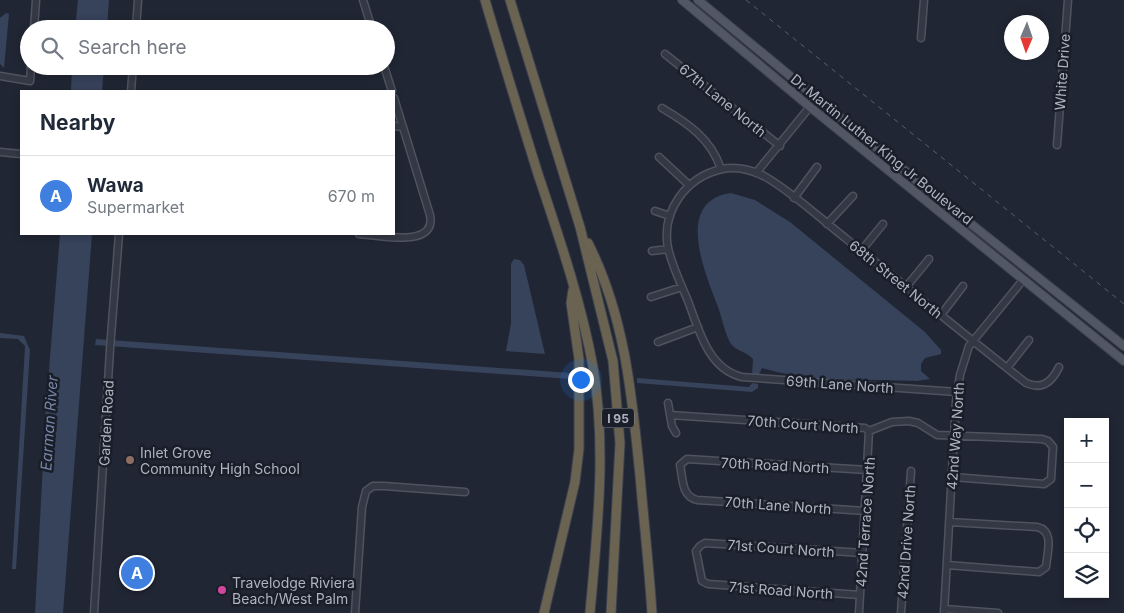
<!DOCTYPE html>
<meta charset="utf-8">
<style>
body{margin:0;font-family:Inter,sans-serif;background:#f6f6f7;color:#1f2937}
.controls{position:absolute;right:15px;bottom:15px;display:grid;overflow:hidden;border-radius:0px;box-shadow:0 2px 8px #0003}
.controls button{width:45px;height:45px;display:grid;place-items:center;padding:0;border:0;border-bottom:1px solid #e0e1e3;background:#fff;color:#1f2937;font:25px sans-serif}
.compass{position:absolute;left:1004px;top:15px;width:45px;height:45px;border-radius:50%;background:#fff;box-shadow:0 2px 8px #0003;rotate:182deg}
.you{position:absolute;left:580px;top:379px;width:18px;height:18px;margin:-12px;border:4px solid #fff;border-radius:50%;background:#1a73e8;box-shadow:0 0 0 8px #1a73e833}
.badge{display:grid;place-items:center;width:32px;height:32px;border-radius:50%;background:#0b8043;color:#fff;font-size:16px;font-weight:700}
.pin{position:absolute;translate:-50% -50%;border:2px solid #fff;box-shadow:0 1px 5px #0006}
.list{margin:0;padding:0;list-style:none}
h2{display:flex;justify-content:space-between;align-items:center;height:65px;margin:0;padding:0 20px;font-size:21px}
h2 small{font-size:16px;font-weight:400;color:#747a83}
.list li{display:grid;grid-template-columns:32px 1fr auto;gap:15px;align-items:center;box-sizing:border-box;height:80px;padding:0 20px;border-top:1px solid #e0e1e3}
.list b{display:block;font-size:19px;white-space:nowrap}
.list p{margin:0;font-size:16px;white-space:nowrap;color:#747a83}
.list em{font-size:16px;font-style:normal;color:#747a83}
.icon{flex:none;width:28px;height:28px;fill:none;stroke:currentColor;stroke-width:2;stroke-linecap:round;stroke-linejoin:round}
.map{position:relative;flex:none;width:1124px;height:613px;overflow:hidden}
.search{position:absolute;background:#fff;box-shadow:0 2px 8px #0003;left:20px;top:20px;width:375px;height:55px;display:flex;align-items:center;gap:12px;box-sizing:border-box;padding:0 18px;border-radius:28px;color:#747a83;font-size:19px}
.panel{position:absolute;background:#fff;box-shadow:0 2px 8px #0003;left:20px;top:90px;width:375px;height:145px;border-radius:0px}
.map>svg:first-child{display:block}
</style>
<div class="map">
<svg width="1124" height="613" viewBox="0 0 1124 613">
<rect width="100%" height="100%" fill="#202633"/>
<path fill="#37425b" d="M 78,0 L 109,0 L 107,29 L 75,29 Z
M 6,13 L 9,14 L 4,68 L 0,64 L 0,18 Z
M 72,66 L 104,66 L 102,91 L 71,91 Z
M 731,193 L 755,200 L 790,222 L 925,332 L 941,350 L 941,354 L 925,358 L 921,364 L 921,371 L 930,379 L 917,381 C 867,379 811,383 762,368 L 758,376 L 752,375 L 753,359 C 747,352 736,351 731,344 C 725,334 722,318 718,307 C 706,275 673,201 731,193 Z
M 60,234 L 92,234 L 63,613 L 35,613 L 46,407 Z
M 514,259 L 520,260 L 524,265 L 545,354 L 506,351 L 511,323 L 511,264 Z
M 0,333 L 24,336 L 30,350 L 16,569 L 12,569 L 25,346 L 18,339 L 0,338 Z
M 96,339 L 571,373 L 571,379 L 95,345 Z
M 637,378 L 749,387 L 752,383 L 758,384 L 758,388 L 752,392 L 637,383 Z"/>
<g fill="none" stroke-linecap="round" stroke-linejoin="round">
<defs>
<path id="minor" d="M 363,0 L 372,29
M 34,29 L 36,0
M 136,29 L 138,0
M 921,38 L 924,0
M 665,54 L 780,146
M 384,66 L 392,91
M 0,76 L 30,81 L 31,66
M 131,91 L 133,66
M 662,108 C 689,124 711,139 721,169
M 394,126 L 403,127
M 1057,145 L 1068,0
M 0,152 L 21,154
M 659,157 L 689,185
M 756,173 L 817,98
M 794,198 L 817,167
M 655,211 L 670,216
M 827,224 L 853,196
M 359,234 C 378,235 437,249 430,215 L 394,98
M 652,251 L 668,249
M 861,251 L 883,224
M 906,287 L 929,259
M 651,297 L 682,287
M 941,315 L 963,286
M 658,342 L 698,327
M 1007,368 L 1029,340
M 957,392 L 742,377 C 708,369 699,330 688,301 C 681,284 672,266 668,248 C 661,211 686,177 722,169 C 737,166 755,170 769,179 C 797,196 823,221 849,241 C 908,288 966,336 1026,383 C 1042,390 1052,382 1059,367
M 668,403 L 672,426 L 676,433
M 670,415 L 865,428 L 869,431 L 892,422 L 909,421 L 918,423 L 937,435 L 1042,439 L 1048,441 L 1053,447 L 1051,479 L 1044,484 L 952,477
M 866,511 L 697,500 C 681,496 683,478 680,465 L 687,459 L 868,470
M 947,565 L 1039,572 L 1046,567 C 1047,553 1055,531 1037,527 L 949,522
M 860,595 L 708,584 L 702,581 L 696,551 L 700,546 L 705,543 L 863,553
M 944,609 L 998,613
M 94,613 L 110,349 L 119,234
M 355,613 L 362,507 L 366,491 L 373,486 L 384,486 L 465,492
M 859,613 L 869,431
M 901,613 L 911,471
M 944,613 L 956,402 L 960,375 L 969,346 L 1023,280"/>
<path id="major" d="M 682,0 L 810,107 L 1124,361
M 698,0 L 921,184 L 1124,346"/>
<path id="highway" d="M 485,0 C 502,58 520,116 538,174 C 559,237 581,301 593,367 C 607,448 597,532 590,613
M 510,0 L 580,227 L 613,361 L 620,443 L 611,613
M 588,243 C 625,316 632,396 640,476 C 644,522 649,567 652,613
M 544,613 L 575,482 L 579,449 L 579,359 L 571,303 L 573,290"/>
</defs>
<use href="#minor" stroke="#4e535f" stroke-width="9"/>
<use href="#major" stroke="#3d424e" stroke-width="10"/>
<use href="#highway" stroke="#3b404c" stroke-width="11"/>
<use href="#minor" stroke="#343844" stroke-width="6"/>
<use href="#major" stroke="#515764" stroke-width="8"/>
<use href="#highway" stroke="#6a6351" stroke-width="9"/>
<path stroke="#585e6d" stroke-width="1" stroke-dasharray="5 5" stroke-linecap="butt" d="M 746,0 L 1124,304"/>
</g>
<circle fill="#8d6e63" stroke="#191e29" stroke-width="2" cx="130" cy="460" r="5"/>
<circle fill="#d1479c" stroke="#191e29" stroke-width="2" cx="222" cy="590" r="5"/>
<g text-anchor="middle" dominant-baseline="central" stroke-width="5" stroke-linejoin="round" paint-order="stroke">
<rect fill="#191e29" stroke="#818693" stroke-width="1" x="602" y="408.5" width="32" height="19" rx="4"/>
<g font-size="12" font-weight="bold" fill="#aeb3c1">
<text x="618" y="418">I 95</text>
</g>
<g font-size="14" fill="#aeb3c1" stroke="#191e29">
<text transform="translate(1062 72) rotate(-86)">White Drive</text>
<text transform="translate(723 100) rotate(39)">67th Lane North</text>
<text transform="translate(882 149) rotate(39)">Dr Martin Luther King Jr Boulevard</text>
<text transform="translate(896 279) rotate(39)">68th Street North</text>
<text transform="translate(840 384) rotate(4)">69th Lane North</text>
<text transform="translate(106 423) rotate(-87)">Garden Road</text>
<text transform="translate(803 424) rotate(4)">70th Court North</text>
<text transform="translate(955 436) rotate(-86)">42nd Way North</text>
<text transform="translate(775 465) rotate(3)">70th Road North</text>
<text transform="translate(778 505) rotate(4)">70th Lane North</text>
<text transform="translate(865 522) rotate(-86)">42nd Terrace North</text>
<text transform="translate(906 542) rotate(-86)">42nd Drive North</text>
<text transform="translate(781 548) rotate(4)">71st Court North</text>
<text transform="translate(781 590) rotate(4)">71st Road North</text>
</g>
<g font-size="14" fill="#aeb3c1" stroke="#191e29" text-anchor="start">
<text x="140" y="452">Inlet Grove<tspan x="140" dy="16">Community High School</tspan></text>
<text x="232" y="582">Travelodge Riviera<tspan x="232" dy="16">Beach/West Palm</tspan></text>
</g>
<g font-size="15" font-style="italic" fill="#7886a8" stroke="#191e29">
<text transform="translate(49 423) rotate(-86)">Earman River</text>
</g>
</g>
</svg>
<div class="controls">
<button>+</button>
<button>−</button>
<button><svg class="icon" aria-label="locate" viewBox="0 0 24 24"><circle cx="12" cy="12" r="6"/><path d="M12 2v4M12 18v4M2 12h4M18 12h4"/></svg></button>
<button><svg class="icon" aria-label="layers" viewBox="0 0 24 24"><path d="M12 4l9 5-9 5-9-5zM3 14l9 5 9-5"/></svg></button>
</div>
<svg class="compass" viewBox="-18 -18 36 36"><path d="M0-13l5 13h-10z" fill="#e53935"/><path d="M0 13l5-13h-10z" fill="#747a83"/></svg>
<div class="you"></div>
<div class="pin badge" style="left:137px;top:573px;background:#3f7fe0">A</div>
<div class="search"><svg class="icon" aria-label="search" viewBox="0 0 24 24"><circle cx="10" cy="10" r="6"/><path d="M15 15l6 6"/></svg>Search here</div>
<section class="panel">
<h2>Nearby<small></small></h2>
<ul class="list">
<li><span class="badge" style="background:#3f7fe0">A</span><div><b>Wawa</b><p>Supermarket</p></div><em>670 m</em></li>
</ul>
</section>
</div>
